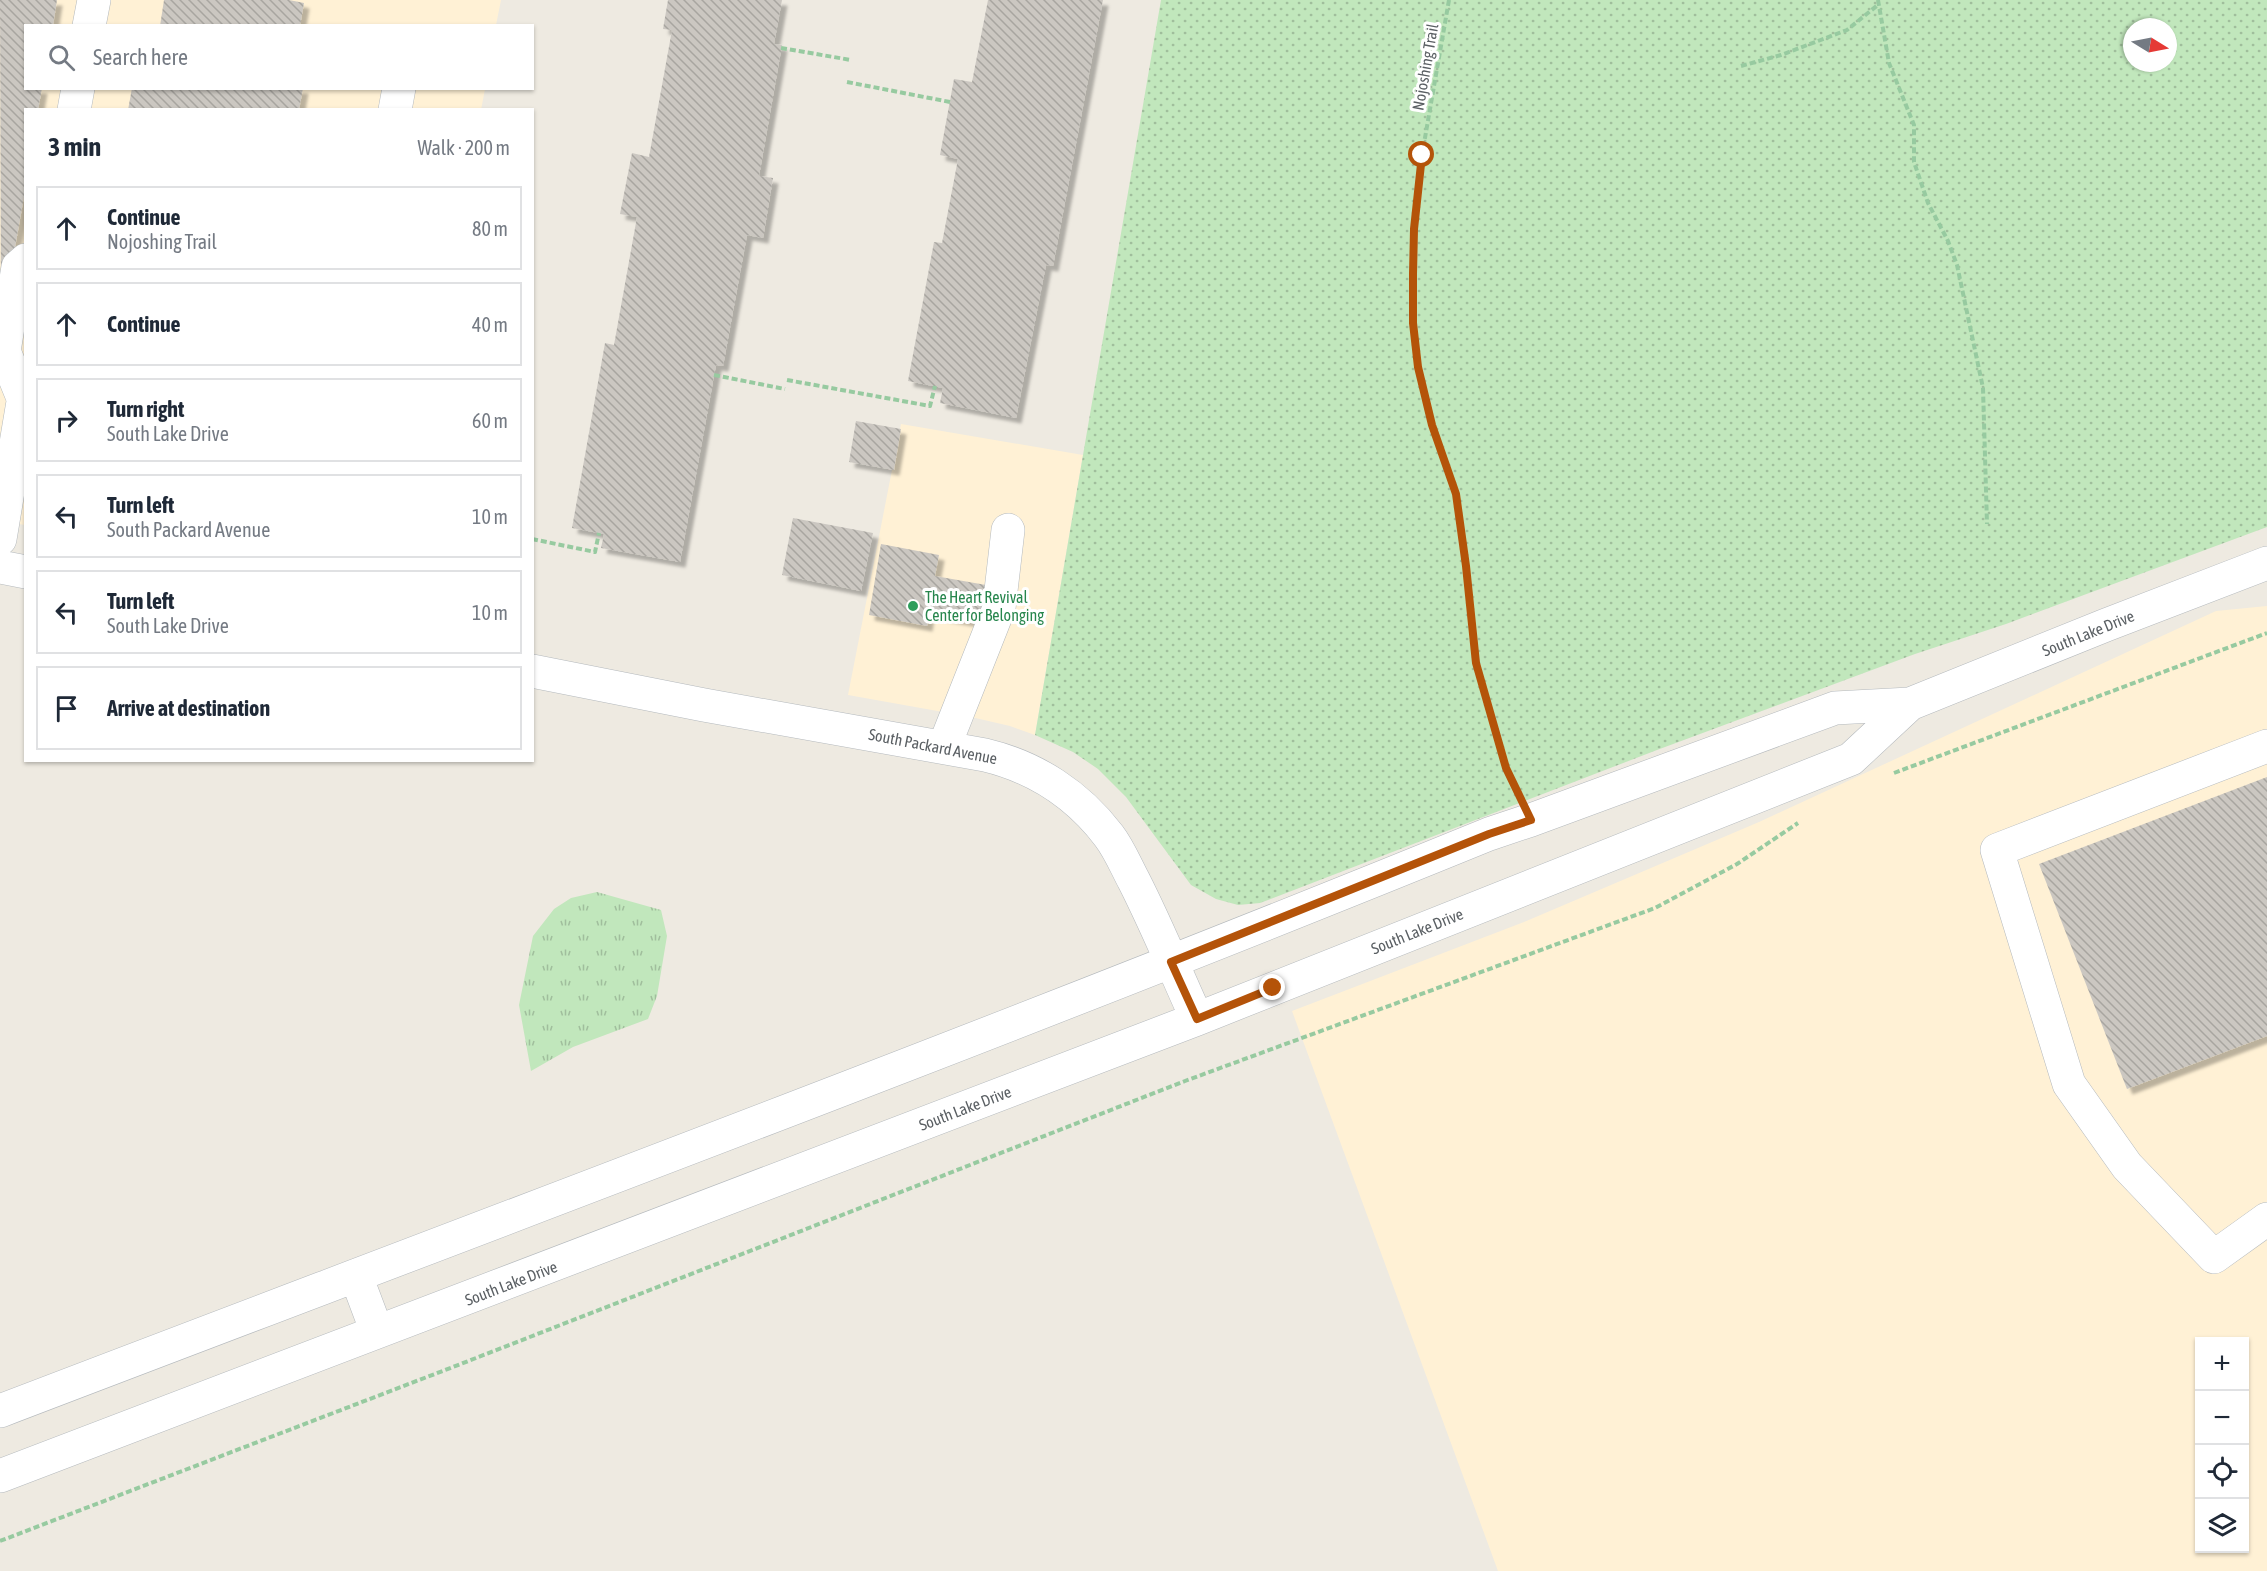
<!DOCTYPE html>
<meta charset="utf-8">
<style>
body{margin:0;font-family:"Asap Condensed",sans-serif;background:#f6f6f7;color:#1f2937}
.controls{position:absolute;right:18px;bottom:18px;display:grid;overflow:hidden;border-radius:0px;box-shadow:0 2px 4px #0004}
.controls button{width:54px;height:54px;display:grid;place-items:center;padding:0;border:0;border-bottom:2px solid #e0e1e3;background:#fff;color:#1f2937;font:30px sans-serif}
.compass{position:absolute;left:2123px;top:18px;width:54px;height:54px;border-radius:50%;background:#fff;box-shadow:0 2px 4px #0004;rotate:100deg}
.stop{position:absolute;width:18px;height:18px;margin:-14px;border:4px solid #b45309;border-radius:50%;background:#fff}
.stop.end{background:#b45309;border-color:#fff;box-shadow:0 2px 6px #0008}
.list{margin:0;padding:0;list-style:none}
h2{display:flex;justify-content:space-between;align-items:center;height:78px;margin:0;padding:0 24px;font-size:26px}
h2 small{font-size:20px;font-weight:400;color:#747a83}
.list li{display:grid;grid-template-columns:39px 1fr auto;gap:18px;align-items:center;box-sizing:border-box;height:84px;margin:0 12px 12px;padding:0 12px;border:2px solid #e0e1e3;border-radius:0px}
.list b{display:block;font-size:22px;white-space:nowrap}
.list p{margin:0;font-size:20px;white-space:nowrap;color:#747a83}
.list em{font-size:20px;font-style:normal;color:#747a83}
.icon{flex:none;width:33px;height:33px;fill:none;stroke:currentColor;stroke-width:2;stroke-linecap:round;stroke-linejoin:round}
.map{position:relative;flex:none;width:2267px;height:1571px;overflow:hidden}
.search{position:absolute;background:#fff;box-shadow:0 2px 4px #0004;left:24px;top:24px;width:510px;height:66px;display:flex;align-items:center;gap:15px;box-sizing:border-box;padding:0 21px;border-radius:0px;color:#747a83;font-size:22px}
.panel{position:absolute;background:#fff;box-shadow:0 2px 4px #0004;left:24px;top:108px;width:510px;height:654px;border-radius:0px}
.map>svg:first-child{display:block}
</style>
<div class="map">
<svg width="2267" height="1571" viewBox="0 0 2267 1571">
<defs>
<pattern id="grass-tufts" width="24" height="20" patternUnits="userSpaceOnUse" patternTransform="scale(1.5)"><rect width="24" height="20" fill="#c1e7bc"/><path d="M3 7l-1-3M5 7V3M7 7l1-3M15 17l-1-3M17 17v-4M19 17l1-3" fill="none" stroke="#a0be9c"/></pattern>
<pattern id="park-dots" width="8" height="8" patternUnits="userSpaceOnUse" patternTransform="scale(1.5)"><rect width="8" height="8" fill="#c1e7bc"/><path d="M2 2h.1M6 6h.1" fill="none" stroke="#a0be9c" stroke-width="1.8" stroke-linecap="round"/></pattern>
<pattern id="building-back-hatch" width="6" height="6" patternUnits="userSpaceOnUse" patternTransform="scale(1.5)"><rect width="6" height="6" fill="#cbc7c1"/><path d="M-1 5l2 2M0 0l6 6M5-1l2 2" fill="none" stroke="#a8a5a0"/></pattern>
<filter id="shadow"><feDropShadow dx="5.5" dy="5.5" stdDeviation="1.5" flood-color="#0004"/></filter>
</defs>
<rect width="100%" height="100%" fill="#eeeae1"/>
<path fill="#fff1d5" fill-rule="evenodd" d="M 0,0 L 501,0 L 496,25 L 26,26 L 26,88 L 485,89 L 481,110 L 26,110 L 25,525 L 0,521 Z
M 901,424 L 1083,455 L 1035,735 L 1010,726 L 971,717 L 848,695 Z
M 2267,606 L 2267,1571 L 1498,1571 L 1292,1011 L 1524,922 L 1759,822 L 2216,611 ZM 2200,1342 L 2244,1342 L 2244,1548 L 2200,1548 Z"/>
<path fill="url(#grass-tufts)" d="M 597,892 L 661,910 L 667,936 L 657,996 L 648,1019 L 573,1047 L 531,1071 L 519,1005 L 533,936 L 554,909 L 571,898 Z"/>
<path fill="url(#park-dots)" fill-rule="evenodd" d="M 1161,0 L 2267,0 L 2267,527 L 2006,624 L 1915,654 L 1657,750 L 1260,903 L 1238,905 L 1216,899 L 1191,885 L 1126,797 L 1098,769 L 1073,752 L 1035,735 ZM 2132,27 L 2168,27 L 2168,63 L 2132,63 Z"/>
<path fill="url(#building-back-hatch)" filter="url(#shadow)" d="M 0,0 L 57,0 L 53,26 L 26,26 L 26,88 L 42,88 L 38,110 L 26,110 L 26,185 L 1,327 Z
M 164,0 L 289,0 L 304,3 L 300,26 L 160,26 Z
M 668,0 L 782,0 L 774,44 L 782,45 L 759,176 L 773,178 L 763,238 L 747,235 L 723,366 L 716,365 L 680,562 L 601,548 L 604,534 L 572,528 L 605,343 L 614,345 L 637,217 L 620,214 L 632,153 L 649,157 L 672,30 L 663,29 Z
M 988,0 L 1103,0 L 1053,266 L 1046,265 L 1016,418 L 940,403 L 943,388 L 908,381 L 934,242 L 942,243 L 958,159 L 940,155 L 954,79 L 972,82 Z
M 132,88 L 303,88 L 299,110 L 128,110 Z
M 856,421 L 901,429 L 894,470 L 849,462 Z
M 793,518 L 873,533 L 861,591 L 782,575 Z
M 881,544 L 939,555 L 935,576 L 986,585 L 979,623 L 929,614 L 927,626 L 869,615 Z
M 2267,777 L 2267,1036 L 2127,1089 L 2039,864 Z"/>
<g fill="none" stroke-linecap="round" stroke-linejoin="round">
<defs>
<path id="minor" d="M 89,26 L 94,0
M 74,110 L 78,88
M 395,110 L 399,88
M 23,398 L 4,351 L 18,267 L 26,260
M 0,539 L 26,384
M 0,567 L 26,572
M 532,671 L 704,705 L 985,755 C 1035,767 1078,795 1109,836 C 1119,849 1126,866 1134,881 C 1157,926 1176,973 1197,1019
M 2267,746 L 1997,850 L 2069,1084 L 2127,1166 L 2214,1257 L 2267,1219
M 944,747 L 999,608 L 1008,530
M 356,1276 L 377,1332
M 0,1411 C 497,1221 996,1035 1489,834 L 1531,820 L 1835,708 L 1910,704 L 2106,625 L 2267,563
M 0,1476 L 1197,1019 L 1851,759 L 1910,704"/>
</defs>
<use href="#minor" stroke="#b4b9bd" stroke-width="34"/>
<path stroke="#97caa0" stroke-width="4" stroke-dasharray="6 3" stroke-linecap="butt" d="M 1449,0 L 1422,155 L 1414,229 L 1413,323 L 1418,367 L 1432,425 L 1456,494 L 1466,566 L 1476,663 L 1506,768 L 1515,787
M 1878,0 L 1889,63 L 1914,125 L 1914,162 L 1928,203 L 1948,241 L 1957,265 L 1983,388 L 1987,524
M 781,48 L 851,60
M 1741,66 L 1781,55 L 1847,30 L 1879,4
M 847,82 L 950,102
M 714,375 L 785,389
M 787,380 L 930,406 L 935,386
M 532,539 L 595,552 L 599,533
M 1894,773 L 2267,633
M 0,1541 L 453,1367 L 1185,1081 L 1655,908 L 1737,864 L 1798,823"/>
<use href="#minor" stroke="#fff" stroke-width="33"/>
</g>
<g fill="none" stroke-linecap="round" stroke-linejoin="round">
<path stroke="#b45309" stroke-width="8" d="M 1273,988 L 1197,1019 L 1171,962 L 1489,834 L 1531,820 L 1506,768 L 1476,663 L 1466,566 L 1456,494 L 1432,425 L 1418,367 L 1413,323 L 1413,274 L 1414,229 L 1422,155"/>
</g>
<circle fill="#2e9e5b" stroke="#fff" stroke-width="2" cx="913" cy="606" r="6"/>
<g text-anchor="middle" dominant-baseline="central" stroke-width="6" stroke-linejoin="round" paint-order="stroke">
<g font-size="16" fill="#5a5f63" stroke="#fff">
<text transform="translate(1425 67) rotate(-80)">Nojoshing Trail</text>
<text transform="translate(2088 633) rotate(-22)">South Lake Drive</text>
<text transform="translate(933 746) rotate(11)">South Packard Avenue</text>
<text transform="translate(1417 931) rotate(-22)">South Lake Drive</text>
<text transform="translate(965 1108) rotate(-21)">South Lake Drive</text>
<text transform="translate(511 1283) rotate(-21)">South Lake Drive</text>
</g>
<g font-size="16" fill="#27864d" stroke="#fff" text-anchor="start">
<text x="925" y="597">The Heart Revival<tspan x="925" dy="18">Center for Belonging</tspan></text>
</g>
</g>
</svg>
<div class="controls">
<button>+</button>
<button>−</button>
<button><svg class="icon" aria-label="locate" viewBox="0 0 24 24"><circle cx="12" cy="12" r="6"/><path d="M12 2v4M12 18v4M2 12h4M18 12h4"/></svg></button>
<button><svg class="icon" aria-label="layers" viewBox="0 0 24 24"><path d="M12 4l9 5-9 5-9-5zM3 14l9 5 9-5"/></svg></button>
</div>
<svg class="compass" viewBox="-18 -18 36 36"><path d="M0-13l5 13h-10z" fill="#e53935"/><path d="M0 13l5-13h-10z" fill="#747a83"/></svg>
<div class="stop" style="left:1422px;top:155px"></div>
<div class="stop end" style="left:1273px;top:988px"></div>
<div class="search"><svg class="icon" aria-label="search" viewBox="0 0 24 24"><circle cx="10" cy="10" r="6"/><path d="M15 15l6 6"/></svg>Search here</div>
<section class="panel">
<h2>3 min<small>Walk · 200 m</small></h2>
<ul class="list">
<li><svg class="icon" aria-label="ahead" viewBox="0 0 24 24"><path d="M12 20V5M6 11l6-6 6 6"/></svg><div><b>Continue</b><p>Nojoshing Trail</p></div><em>80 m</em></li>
<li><svg class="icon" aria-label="ahead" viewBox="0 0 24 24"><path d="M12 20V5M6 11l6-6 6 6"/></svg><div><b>Continue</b></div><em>40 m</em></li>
<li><svg class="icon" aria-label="right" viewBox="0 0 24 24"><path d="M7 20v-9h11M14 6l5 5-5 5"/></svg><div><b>Turn right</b><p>South Lake Drive</p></div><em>60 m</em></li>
<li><svg class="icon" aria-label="left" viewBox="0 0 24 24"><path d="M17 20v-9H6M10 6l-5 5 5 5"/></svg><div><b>Turn left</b><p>South Packard Avenue</p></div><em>10 m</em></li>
<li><svg class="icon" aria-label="left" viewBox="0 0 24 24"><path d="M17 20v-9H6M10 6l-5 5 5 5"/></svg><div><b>Turn left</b><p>South Lake Drive</p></div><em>10 m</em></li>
<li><svg class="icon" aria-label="arrive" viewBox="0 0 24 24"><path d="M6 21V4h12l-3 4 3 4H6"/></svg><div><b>Arrive at destination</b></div></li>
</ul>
</section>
</div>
